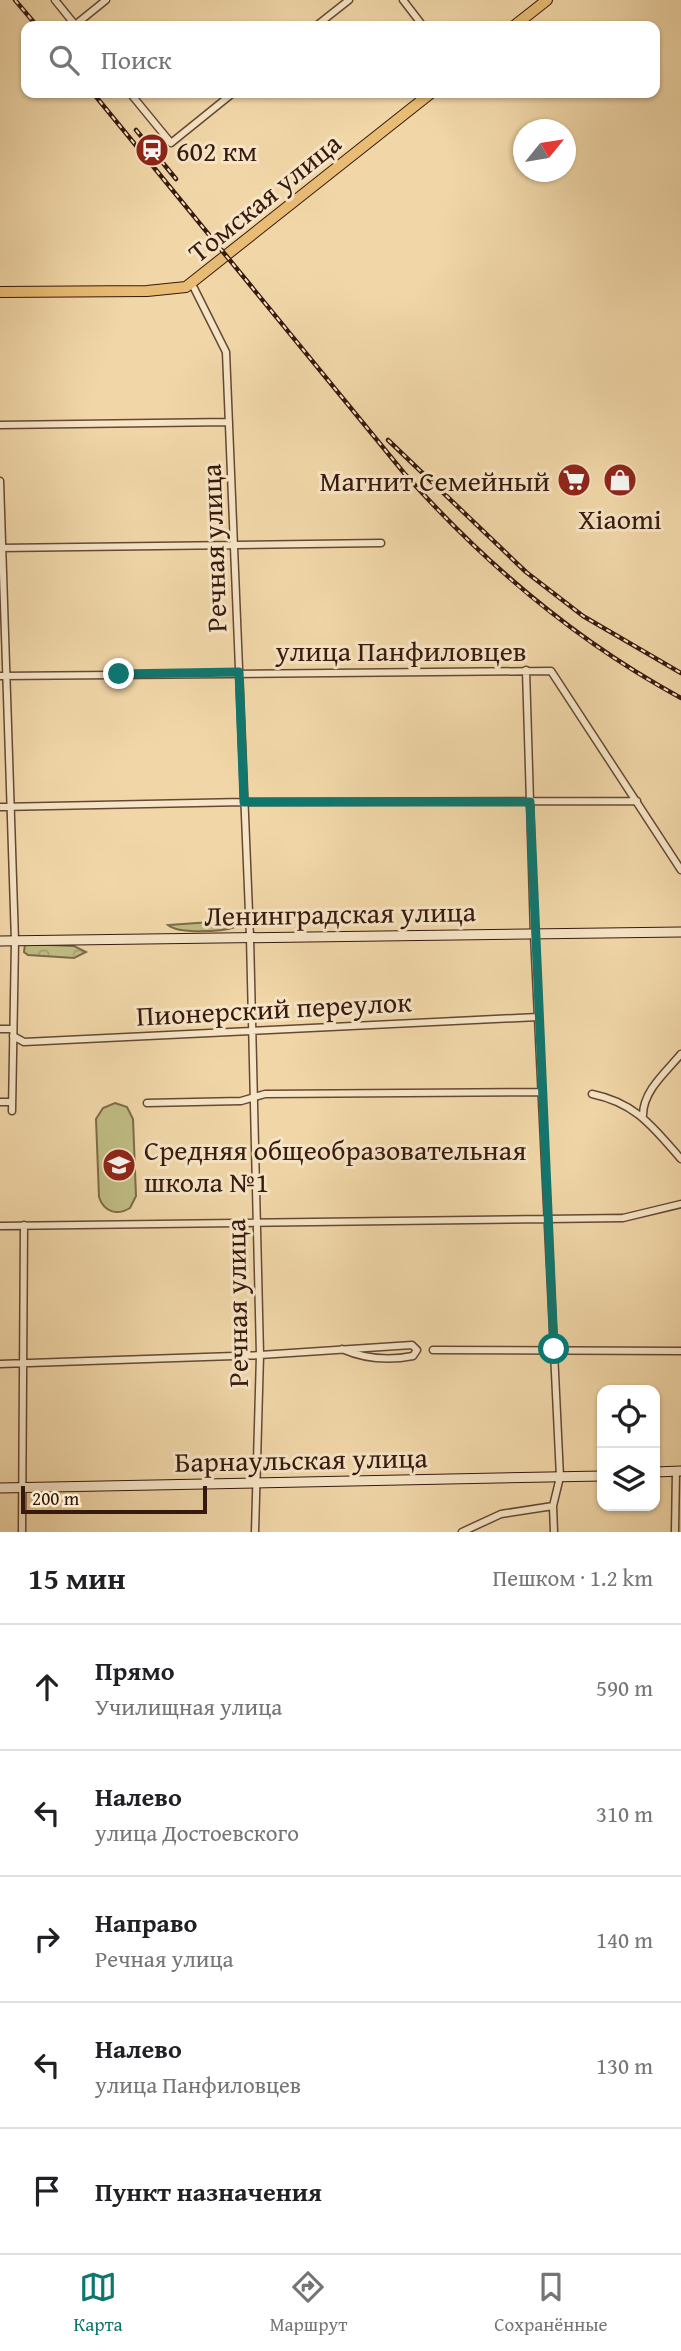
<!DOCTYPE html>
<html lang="ru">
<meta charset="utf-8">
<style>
body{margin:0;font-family:"Gentium Book Plus",serif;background:#f6f6f6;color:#202124}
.controls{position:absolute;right:21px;bottom:21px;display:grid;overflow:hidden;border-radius:14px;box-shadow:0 2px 5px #0004}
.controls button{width:63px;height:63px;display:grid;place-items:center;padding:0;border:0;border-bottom:2px solid #e0e0e0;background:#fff;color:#202124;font:35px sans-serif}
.compass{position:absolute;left:513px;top:119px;width:63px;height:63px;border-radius:50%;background:#fff;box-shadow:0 2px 5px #0004;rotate:60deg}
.scale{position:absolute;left:21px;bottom:18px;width:186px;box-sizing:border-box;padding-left:7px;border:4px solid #37190e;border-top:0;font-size:19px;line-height:24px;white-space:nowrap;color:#37190e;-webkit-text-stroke:5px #f6e5c6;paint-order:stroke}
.stop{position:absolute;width:21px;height:21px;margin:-16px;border:5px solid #0f766e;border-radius:50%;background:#fff}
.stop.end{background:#0f766e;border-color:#fff;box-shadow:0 2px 7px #0008}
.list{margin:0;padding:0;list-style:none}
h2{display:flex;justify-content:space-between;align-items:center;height:91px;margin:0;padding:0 28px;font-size:30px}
h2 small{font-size:23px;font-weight:400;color:#757577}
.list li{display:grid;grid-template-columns:46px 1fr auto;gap:21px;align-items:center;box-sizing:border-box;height:126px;padding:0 28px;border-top:2px solid #e0e0e0}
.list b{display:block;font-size:26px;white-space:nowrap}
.list p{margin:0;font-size:23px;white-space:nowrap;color:#757577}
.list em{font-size:23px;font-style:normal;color:#757577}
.icon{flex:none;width:38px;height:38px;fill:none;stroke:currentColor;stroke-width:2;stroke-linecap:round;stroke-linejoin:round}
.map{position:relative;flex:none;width:681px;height:1532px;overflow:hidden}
.search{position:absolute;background:#fff;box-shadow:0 2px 5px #0004;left:21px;right:21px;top:21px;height:77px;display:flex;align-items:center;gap:18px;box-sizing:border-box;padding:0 24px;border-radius:14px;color:#757577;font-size:26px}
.sheet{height:721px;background:#fff}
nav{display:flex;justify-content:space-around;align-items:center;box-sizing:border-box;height:98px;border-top:2px solid #e0e0e0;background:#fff;font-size:19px;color:#757577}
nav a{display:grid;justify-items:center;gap:4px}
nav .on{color:#0f766e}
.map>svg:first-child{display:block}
</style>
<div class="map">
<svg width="681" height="1532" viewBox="0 0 681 1532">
<defs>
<pattern id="forest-crowns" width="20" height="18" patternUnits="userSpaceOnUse" patternTransform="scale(1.75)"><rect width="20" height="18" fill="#c0bd84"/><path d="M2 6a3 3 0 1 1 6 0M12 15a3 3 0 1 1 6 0" fill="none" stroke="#a6a271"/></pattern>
</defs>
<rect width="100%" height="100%" fill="#f1d7a8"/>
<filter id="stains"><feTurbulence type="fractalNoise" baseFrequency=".00286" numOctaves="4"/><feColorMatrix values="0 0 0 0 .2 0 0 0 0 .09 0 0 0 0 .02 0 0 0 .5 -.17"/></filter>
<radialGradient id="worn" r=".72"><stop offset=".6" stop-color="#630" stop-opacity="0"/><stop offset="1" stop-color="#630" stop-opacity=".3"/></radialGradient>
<path fill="url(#forest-crowns)" stroke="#7c6b49" stroke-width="2" d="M 211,922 L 229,923 L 235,927 C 221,932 178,934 168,925 Z
M 25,944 L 74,946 L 86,952 L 74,958 L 28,955 L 24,952 Z"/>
<path fill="#c0bd84" stroke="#7c6b49" stroke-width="2" d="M 115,1103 L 127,1107 L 133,1119 L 136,1196 L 130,1208 C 117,1216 104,1212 99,1197 L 96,1119 L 103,1108 Z"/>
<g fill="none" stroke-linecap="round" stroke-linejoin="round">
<defs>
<path id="street" d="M 55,0 L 76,26
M 403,0 L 423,26
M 75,25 L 106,0
M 316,26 L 349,0
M 130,93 L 171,143 L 233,93
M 192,284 L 226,352 L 250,937 L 260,1355 L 255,1532
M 0,425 L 229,422
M 0,481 L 15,941 L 12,1111
M 0,548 L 381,543
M 526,670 L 534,934 L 560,1477 L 553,1506 L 554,1532
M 0,676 L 551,671 L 681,870
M 0,807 L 244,802 L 637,801
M 0,1029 L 13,1029
M 13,1036 L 24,1042 L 538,1017
M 592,1094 C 636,1103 653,1127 681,1159
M 0,1102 L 12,1102
M 147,1103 L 241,1101 L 265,1094 L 542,1092
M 643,1115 C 643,1091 666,1072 681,1054
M 0,1226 L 623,1218 L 681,1204
M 433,1350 L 681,1351
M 0,1364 L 260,1355 L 412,1345 L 417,1350 L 413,1356 C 388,1361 365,1359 342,1349
M 22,1532 L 24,1225
M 462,1532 L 501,1514 L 553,1506
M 675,1532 L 676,1471"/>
<path id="secondary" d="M 0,941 L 681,932
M 655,1472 L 681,1471
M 0,1488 L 602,1476"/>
<path id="primary" d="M 514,26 L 547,0
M 0,292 L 147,291 L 186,287 L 431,93"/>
</defs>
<use href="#street" stroke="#664834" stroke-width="9"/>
<use href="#secondary" stroke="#37190e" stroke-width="11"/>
<use href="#primary" stroke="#37190e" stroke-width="12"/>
<use href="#street" stroke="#f6e5c6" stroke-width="6"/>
<use href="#secondary" stroke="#f6e5c6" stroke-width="9"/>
<use href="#primary" stroke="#e8bc74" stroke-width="10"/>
<defs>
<path id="rail" d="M 15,0 L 37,26
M 93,93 L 404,473 C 485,564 574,640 681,698
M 136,130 L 176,179
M 388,440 L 526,572 L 583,616 L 681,673"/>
</defs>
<use href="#rail" stroke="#37190e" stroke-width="4.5"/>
<use href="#rail" stroke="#f6e5c6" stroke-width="2" stroke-dasharray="5" stroke-linecap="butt"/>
</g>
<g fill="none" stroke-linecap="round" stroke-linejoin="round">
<path stroke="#0f766e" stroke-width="9" d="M 119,674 L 239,672 L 244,802 L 530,802 L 554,1349"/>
</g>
<defs>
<symbol id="station-disc" viewBox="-11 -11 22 22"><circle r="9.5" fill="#8f2418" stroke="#f6e5c6"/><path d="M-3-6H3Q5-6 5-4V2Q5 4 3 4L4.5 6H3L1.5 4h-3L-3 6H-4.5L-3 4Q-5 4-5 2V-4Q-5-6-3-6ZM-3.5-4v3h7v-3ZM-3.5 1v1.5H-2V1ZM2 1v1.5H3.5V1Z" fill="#fff"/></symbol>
<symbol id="supermarket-disc" viewBox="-11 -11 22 22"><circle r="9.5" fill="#8f2418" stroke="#f6e5c6"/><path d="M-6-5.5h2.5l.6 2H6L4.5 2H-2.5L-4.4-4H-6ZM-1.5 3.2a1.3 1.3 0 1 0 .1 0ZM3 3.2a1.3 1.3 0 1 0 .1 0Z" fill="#fff"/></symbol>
<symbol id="shop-disc" viewBox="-11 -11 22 22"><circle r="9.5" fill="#8f2418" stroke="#f6e5c6"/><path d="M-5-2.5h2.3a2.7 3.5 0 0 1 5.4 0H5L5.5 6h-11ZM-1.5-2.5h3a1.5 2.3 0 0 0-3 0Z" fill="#fff"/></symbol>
<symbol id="school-disc" viewBox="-11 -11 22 22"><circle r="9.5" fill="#8f2418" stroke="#f6e5c6"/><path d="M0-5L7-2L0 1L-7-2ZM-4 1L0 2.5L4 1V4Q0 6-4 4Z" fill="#fff"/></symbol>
</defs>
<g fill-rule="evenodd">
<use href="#station-disc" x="133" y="131" width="38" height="38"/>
<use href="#supermarket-disc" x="555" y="461" width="38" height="38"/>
<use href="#shop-disc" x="601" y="461" width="38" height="38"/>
<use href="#school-disc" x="100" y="1146" width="38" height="38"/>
</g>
<g text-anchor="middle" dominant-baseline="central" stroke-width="6" stroke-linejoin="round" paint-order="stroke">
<g font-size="28" fill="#37190e" stroke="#f6e5c6" text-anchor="start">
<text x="176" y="150">602 км</text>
<text x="550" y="480" text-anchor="end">Магнит Семейный</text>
<text x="620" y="518" text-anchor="middle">Xiaomi</text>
<text x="144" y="1149">Средняя общеобразовательная<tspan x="144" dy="32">школа №1</tspan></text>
</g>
<g font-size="28" fill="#37190e" stroke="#f6e5c6">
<text transform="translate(264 197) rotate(-39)">Томская улица</text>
<text transform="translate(213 548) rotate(-92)">Речная улица</text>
<text x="401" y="650">улица Панфиловцев</text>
<text transform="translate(340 913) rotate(-1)">Ленинградская улица</text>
<text transform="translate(274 1008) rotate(-3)">Пионерский переулок</text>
<text transform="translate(236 1303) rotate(-91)">Речная улица</text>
<text transform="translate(301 1459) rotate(-1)">Барнаульская улица</text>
</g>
</g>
<rect width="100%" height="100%" filter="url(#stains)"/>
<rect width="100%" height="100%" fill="url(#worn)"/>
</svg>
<div class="controls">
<button><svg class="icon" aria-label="locate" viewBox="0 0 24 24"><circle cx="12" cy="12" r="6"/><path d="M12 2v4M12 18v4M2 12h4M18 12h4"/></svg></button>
<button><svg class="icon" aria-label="layers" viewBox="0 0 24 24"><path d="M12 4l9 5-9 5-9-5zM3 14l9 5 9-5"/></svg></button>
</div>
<svg class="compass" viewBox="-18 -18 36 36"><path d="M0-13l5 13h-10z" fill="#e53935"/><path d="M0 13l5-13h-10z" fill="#757577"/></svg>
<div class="scale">200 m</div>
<div class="stop" style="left:554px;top:1349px"></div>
<div class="stop end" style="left:119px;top:674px"></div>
<div class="search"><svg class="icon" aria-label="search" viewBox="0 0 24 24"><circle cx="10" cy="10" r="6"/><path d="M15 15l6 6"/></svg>Поиск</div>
</div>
<section class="sheet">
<h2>15 мин<small>Пешком · 1.2 km</small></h2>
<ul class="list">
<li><svg class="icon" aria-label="ahead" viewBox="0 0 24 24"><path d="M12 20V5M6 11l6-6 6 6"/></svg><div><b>Прямо</b><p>Училищная улица</p></div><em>590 m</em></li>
<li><svg class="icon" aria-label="left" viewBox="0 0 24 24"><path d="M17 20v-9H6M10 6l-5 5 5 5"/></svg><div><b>Налево</b><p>улица Достоевского</p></div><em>310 m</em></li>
<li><svg class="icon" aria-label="right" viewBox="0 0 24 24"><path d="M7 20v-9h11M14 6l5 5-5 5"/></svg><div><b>Направо</b><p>Речная улица</p></div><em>140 m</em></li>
<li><svg class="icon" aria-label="left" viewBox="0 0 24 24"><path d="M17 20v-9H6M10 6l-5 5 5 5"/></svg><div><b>Налево</b><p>улица Панфиловцев</p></div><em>130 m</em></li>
<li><svg class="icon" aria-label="arrive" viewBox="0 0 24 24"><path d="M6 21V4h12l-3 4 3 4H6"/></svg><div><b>Пункт назначения</b></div></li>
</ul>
</section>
<nav>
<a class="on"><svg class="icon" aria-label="map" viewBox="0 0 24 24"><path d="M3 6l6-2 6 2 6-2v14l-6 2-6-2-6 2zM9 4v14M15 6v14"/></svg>Карта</a>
<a><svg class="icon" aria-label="directions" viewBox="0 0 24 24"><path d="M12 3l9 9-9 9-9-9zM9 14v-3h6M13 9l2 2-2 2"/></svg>Маршрут</a>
<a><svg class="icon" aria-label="saved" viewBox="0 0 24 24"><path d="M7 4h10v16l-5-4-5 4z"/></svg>Сохранённые</a>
</nav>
